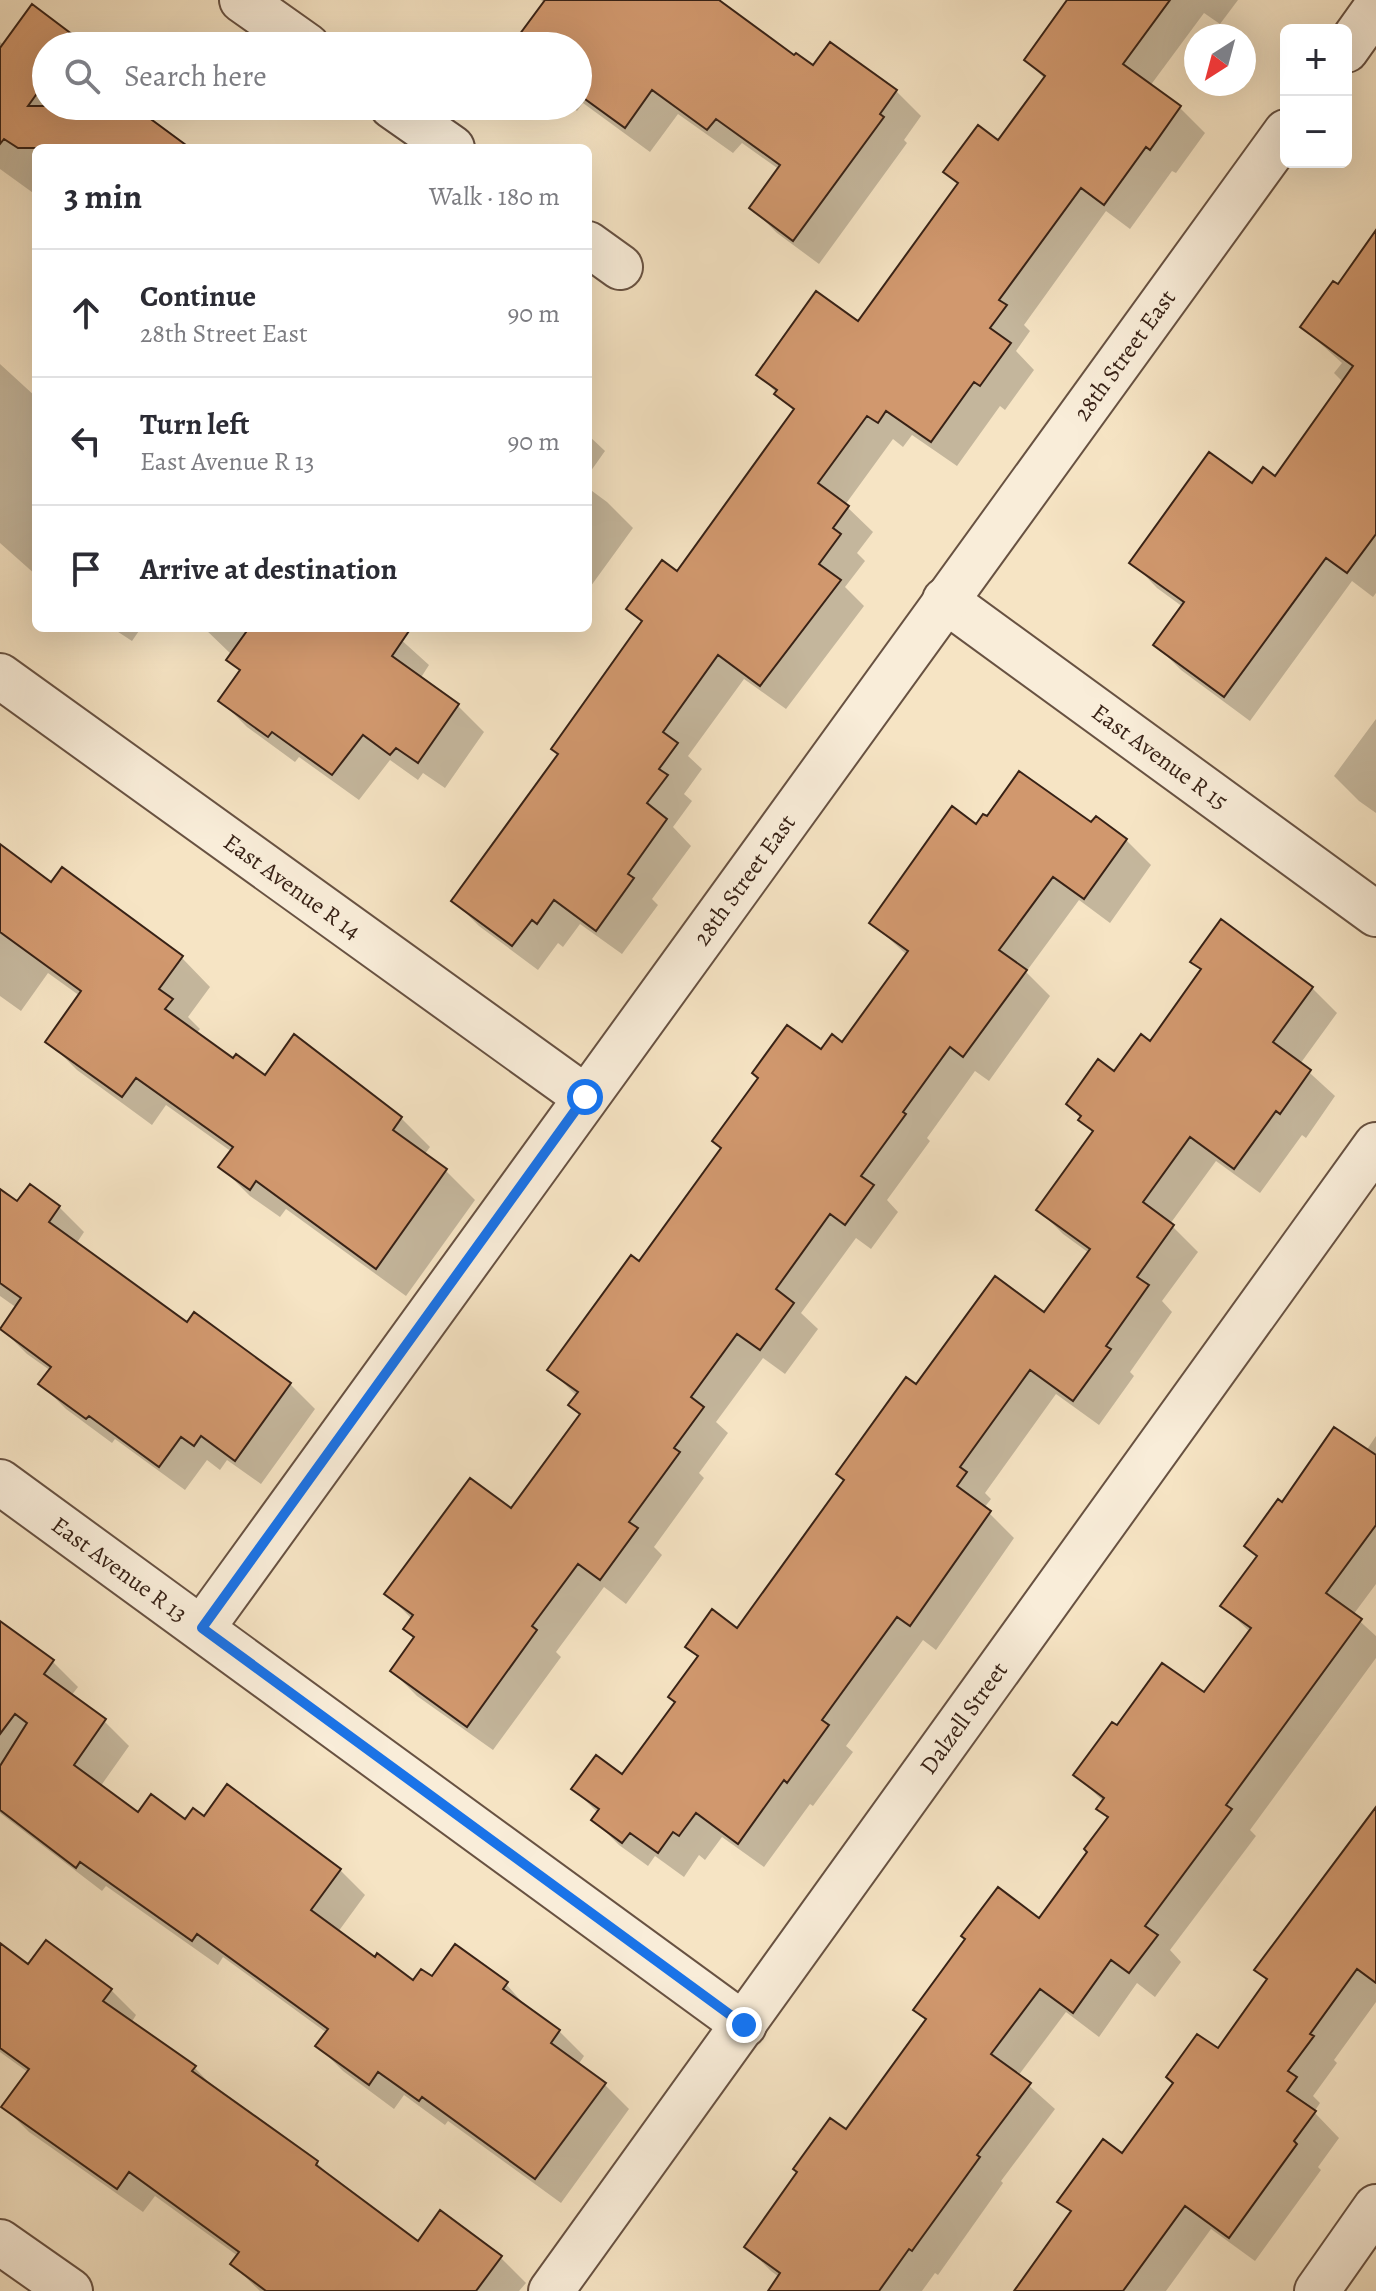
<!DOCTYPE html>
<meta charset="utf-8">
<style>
body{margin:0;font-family:Alegreya,serif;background:#f7f7f7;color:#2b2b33}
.controls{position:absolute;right:24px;top:24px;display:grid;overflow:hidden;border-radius:12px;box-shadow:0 8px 32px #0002}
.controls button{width:72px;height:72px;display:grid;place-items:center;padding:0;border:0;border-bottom:2px solid #e1e1e2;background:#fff;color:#2b2b33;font:40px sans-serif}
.compass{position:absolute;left:1184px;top:24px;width:72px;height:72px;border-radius:50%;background:#fff;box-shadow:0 8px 32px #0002;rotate:216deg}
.stop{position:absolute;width:24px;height:24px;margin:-18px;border:6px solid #1a73e8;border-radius:50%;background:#fff}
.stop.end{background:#1a73e8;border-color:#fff;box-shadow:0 2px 8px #0008}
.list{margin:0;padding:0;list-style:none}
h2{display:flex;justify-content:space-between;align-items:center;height:104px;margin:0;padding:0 32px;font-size:34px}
h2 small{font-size:26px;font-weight:400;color:#7c7c81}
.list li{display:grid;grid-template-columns:52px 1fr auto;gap:24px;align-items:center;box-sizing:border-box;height:128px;padding:0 32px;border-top:2px solid #e1e1e2}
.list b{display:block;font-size:30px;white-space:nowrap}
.list p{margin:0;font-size:26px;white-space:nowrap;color:#7c7c81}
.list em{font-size:26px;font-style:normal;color:#7c7c81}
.icon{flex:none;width:44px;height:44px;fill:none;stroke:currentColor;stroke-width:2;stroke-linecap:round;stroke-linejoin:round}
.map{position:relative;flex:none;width:1376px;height:2291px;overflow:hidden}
.search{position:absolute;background:#fff;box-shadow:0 8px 32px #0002;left:32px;top:32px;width:560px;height:88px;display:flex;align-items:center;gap:20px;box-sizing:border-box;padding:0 28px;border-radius:44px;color:#7c7c81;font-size:30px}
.panel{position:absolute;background:#fff;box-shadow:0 8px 32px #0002;left:32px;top:144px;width:560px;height:488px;border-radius:12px}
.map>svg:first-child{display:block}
</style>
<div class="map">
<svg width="1376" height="2291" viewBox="0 0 1376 2291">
<rect width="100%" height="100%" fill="#f6e4c4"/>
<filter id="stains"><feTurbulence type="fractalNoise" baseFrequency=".0025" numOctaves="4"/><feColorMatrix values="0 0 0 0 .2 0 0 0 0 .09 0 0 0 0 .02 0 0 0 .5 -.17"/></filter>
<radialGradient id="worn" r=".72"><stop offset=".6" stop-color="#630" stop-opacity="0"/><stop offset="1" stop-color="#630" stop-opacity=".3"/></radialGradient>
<path fill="#0003" d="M 541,0 L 697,0 L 814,68 L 896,91 L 921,116 L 904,140 L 907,143 L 819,264 L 777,233 L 752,208 L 780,170 L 742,143 L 733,153 L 678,114 L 650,152 L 583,103 L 577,111 L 570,106 L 578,106 L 578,46 L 514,46 L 545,3 Z
M 1070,0 L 1238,0 L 1220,24 L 1204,13 L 1150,86 L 1180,108 L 1205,133 L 1176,173 L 1172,171 L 1130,229 L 1106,211 L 1024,325 L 1030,331 L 1016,351 L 1034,370 L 1005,410 L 1000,406 L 957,466 L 912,435 L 903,447 L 893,439 L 845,505 L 873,532 L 857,553 L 865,561 L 845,587 L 864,606 L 786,709 L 744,679 L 688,756 L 702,769 L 684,794 L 692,801 L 673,827 L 691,846 L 652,899 L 658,905 L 622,954 L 580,924 L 563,947 L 558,943 L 538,970 L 479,926 L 454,901 L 560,755 L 643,623 L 629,609 L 677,574 L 795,412 L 759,375 L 859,324 L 959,185 L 946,172 L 999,142 L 1045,79 L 1026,60 Z
M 32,7 L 84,46 L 46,46 L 46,106 L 156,106 L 148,120 L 181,148 L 36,148 L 36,195 L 0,169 L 0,42 L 4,45 Z
M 1376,234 L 1376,593 L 1373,597 L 1352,581 L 1250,721 L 1181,670 L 1156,645 L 1183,607 L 1157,588 L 1132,562 L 1252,486 L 1275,478 L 1343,382 L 1334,373 L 1342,363 L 1302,327 L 1338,287 Z
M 0,364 L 36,397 L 36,575 L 0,543 Z
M 588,435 L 605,451 L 588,475 Z
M 588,488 L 607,502 L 633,528 L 588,590 Z
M 112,628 L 141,628 L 132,641 Z
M 204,628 L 388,628 L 429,665 L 420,679 L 458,706 L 484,732 L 445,788 L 423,773 L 418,780 L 390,760 L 359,800 L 299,757 L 295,762 L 247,727 L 221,701 L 241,672 L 229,660 L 232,655 Z
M 1376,719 L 1376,813 L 1359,801 L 1334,776 Z
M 1092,825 L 1126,840 L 1151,865 L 1110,923 L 1079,900 L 1026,972 L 1050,996 L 989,1081 L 975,1071 L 927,1138 L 930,1141 L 887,1200 L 898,1212 L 871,1249 L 856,1238 L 801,1313 L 818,1329 L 785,1374 L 763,1358 L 716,1422 L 728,1433 L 699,1473 L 704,1478 L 654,1547 L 662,1555 L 626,1604 L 604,1587 L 556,1652 L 561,1657 L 493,1750 L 417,1696 L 392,1671 L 416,1638 L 412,1619 L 386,1593 L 512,1511 L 581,1415 L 577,1396 L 550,1370 L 822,1051 L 842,1044 L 907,955 L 872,923 L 976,827 Z
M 0,850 L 52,884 L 62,870 L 182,958 L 210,987 L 188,1017 L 200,1029 L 196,1034 L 233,1061 L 265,1078 L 401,1118 L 430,1147 L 424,1155 L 446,1171 L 475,1200 L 406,1296 L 286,1209 L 280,1217 L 250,1196 L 221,1167 L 232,1152 L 166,1105 L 152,1125 L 77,1070 L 48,1041 L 80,996 L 48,973 L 21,1011 L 0,996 Z
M 1193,961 L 1312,988 L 1337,1013 L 1300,1064 L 1335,1096 L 1306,1138 L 1302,1135 L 1260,1193 L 1216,1161 L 1170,1224 L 1198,1252 L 1162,1301 L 1172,1312 L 1130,1372 L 1134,1376 L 1099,1425 L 1056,1394 L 985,1493 L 991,1499 L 984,1508 L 1014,1538 L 936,1650 L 923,1640 L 846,1746 L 853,1752 L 813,1806 L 810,1804 L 764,1867 L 722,1837 L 705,1860 L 699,1855 L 684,1877 L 655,1856 L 648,1866 L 619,1845 L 594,1820 L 599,1814 L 574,1789 L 623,1777 L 676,1703 L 699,1658 L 688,1647 L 738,1630 L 916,1387 L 1045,1314 L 1089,1253 L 1063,1234 L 1038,1209 L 1094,1133 L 1068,1104 L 1115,1074 L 1150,1044 L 1202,971 Z
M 0,1191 L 18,1204 L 59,1207 L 84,1232 L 76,1244 L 188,1324 L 290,1384 L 315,1409 L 261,1484 L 227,1460 L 220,1470 L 207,1460 L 185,1490 L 115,1439 L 112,1443 L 66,1409 L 41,1384 L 51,1371 L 27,1354 L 2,1329 L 17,1308 L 0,1296 Z
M 1376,1436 L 1376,1584 L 1353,1615 L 1376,1636 L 1376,1658 L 1250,1830 L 1256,1836 L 1170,1950 L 1181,1962 L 1155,1997 L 1137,1983 L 1099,2037 L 1066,2012 L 1018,2076 L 1055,2109 L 1001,2181 L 1003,2183 L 938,2275 L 935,2273 L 922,2291 L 798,2291 L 771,2271 L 746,2246 L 846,2132 L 927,2020 L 916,2009 L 1040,1921 L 1090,1852 L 1109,1818 L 1099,1808 L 1104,1802 L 1076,1775 L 1117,1728 L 1205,1695 L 1250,1632 L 1223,1606 L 1258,1558 L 1247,1546 L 1283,1505 L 1366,1451 Z
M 0,1623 L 53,1662 L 78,1687 L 71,1696 L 104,1721 L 129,1746 L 100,1787 L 139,1815 L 185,1822 L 204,1818 L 228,1787 L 340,1870 L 365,1895 L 338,1932 L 375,1960 L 414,1982 L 432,1979 L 506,1984 L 530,2011 L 559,2031 L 584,2056 L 578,2065 L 604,2084 L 629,2109 L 561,2203 L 448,2121 L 445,2125 L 404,2095 L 394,2109 L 343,2071 L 318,2046 L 327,2033 L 223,1957 L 218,1965 L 106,1886 L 102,1891 L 0,1813 Z
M 1376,1809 L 1376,2002 L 1334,2060 L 1337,2063 L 1313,2096 L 1320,2103 L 1314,2112 L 1339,2138 L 1318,2167 L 1321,2170 L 1255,2261 L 1211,2229 L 1166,2291 L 1016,2291 L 1072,2213 L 1060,2201 L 1122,2156 L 1218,2051 L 1268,1981 L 1256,1970 Z
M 0,1946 L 29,1967 L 111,1990 L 136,2015 L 131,2023 L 194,2067 L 219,2093 L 317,2163 L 337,2183 L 418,2243 L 501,2258 L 526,2283 L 519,2291 L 260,2291 L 232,2264 L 238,2256 L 155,2196 L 143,2212 L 29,2132 L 4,2107 L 29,2073 L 0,2052 Z"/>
<path fill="#d1986e" stroke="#382216" stroke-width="2" d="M 545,0 L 719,0 L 794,55 L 796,53 L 813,65 L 830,42 L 897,90 L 880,114 L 884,117 L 793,241 L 749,208 L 780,165 L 716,119 L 707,130 L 652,90 L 625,128 L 578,94 L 578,46 L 511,46 Z
M 1067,0 L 1170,0 L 1123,64 L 1181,106 L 1150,150 L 1146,147 L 1104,205 L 1081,188 L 999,300 L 1007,305 L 990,328 L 1011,343 L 980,386 L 974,382 L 931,442 L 886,411 L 878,423 L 867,416 L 818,483 L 849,506 L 833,528 L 841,534 L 819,564 L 841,580 L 760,686 L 718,655 L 663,732 L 678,743 L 659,769 L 668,775 L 647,803 L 667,819 L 628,874 L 634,878 L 596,931 L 554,900 L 537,924 L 532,920 L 512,946 L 451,901 L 558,754 L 551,749 L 642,621 L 626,609 L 662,560 L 677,571 L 794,409 L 774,394 L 777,390 L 756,375 L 816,291 L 858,321 L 958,183 L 943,172 L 978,125 L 998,140 L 1045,76 L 1024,60 Z
M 32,4 L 77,38 L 71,46 L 46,46 L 46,81 L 28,106 L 133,106 L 190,148 L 18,148 L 4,139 L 0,144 L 0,48 Z
M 1376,230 L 1376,534 L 1347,573 L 1326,558 L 1224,697 L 1153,645 L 1184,602 L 1129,563 L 1209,452 L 1252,483 L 1263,467 L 1275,476 L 1353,366 L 1300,327 L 1333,281 L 1338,284 Z
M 249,628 L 411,628 L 392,656 L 459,704 L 418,763 L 396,748 L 390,755 L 363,735 L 332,775 L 272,732 L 268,737 L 218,701 L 240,670 L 226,660 Z
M 1019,771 L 1091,822 L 1096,816 L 1127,839 L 1084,899 L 1053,877 L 999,950 L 1027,970 L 963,1057 L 950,1047 L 903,1112 L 906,1114 L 861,1176 L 874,1185 L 845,1225 L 830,1214 L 776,1289 L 794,1303 L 760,1350 L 737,1334 L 691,1397 L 704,1407 L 674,1448 L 680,1452 L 629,1522 L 638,1528 L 600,1580 L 578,1564 L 532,1626 L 537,1630 L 467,1727 L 390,1671 L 414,1637 L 403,1629 L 413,1615 L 384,1594 L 470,1478 L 511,1508 L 580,1414 L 568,1405 L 578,1392 L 547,1370 L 631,1255 L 639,1261 L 721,1148 L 712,1141 L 758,1078 L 752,1073 L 787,1025 L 821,1049 L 832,1034 L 842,1042 L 908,951 L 869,923 L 952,806 L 976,824 L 983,814 L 987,816 Z
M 0,844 L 51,882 L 62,867 L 183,956 L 159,989 L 173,999 L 165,1009 L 233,1058 L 236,1054 L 265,1075 L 294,1034 L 402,1117 L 393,1130 L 447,1169 L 376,1269 L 256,1181 L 250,1190 L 218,1167 L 233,1147 L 136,1078 L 122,1097 L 45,1042 L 81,991 L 0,932 Z
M 1221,919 L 1313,987 L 1273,1042 L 1311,1070 L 1280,1114 L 1276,1111 L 1234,1169 L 1190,1137 L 1143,1202 L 1174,1225 L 1137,1277 L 1149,1285 L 1106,1346 L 1111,1349 L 1073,1401 L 1030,1370 L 960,1467 L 967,1472 L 957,1486 L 991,1511 L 910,1626 L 897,1617 L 822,1720 L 829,1725 L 787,1783 L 784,1780 L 738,1844 L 696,1813 L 679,1836 L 673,1832 L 658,1853 L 630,1833 L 622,1843 L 591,1820 L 599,1809 L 571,1789 L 596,1755 L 622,1774 L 675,1702 L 668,1697 L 698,1656 L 685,1647 L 712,1609 L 737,1628 L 844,1480 L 836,1474 L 906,1377 L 916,1384 L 995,1276 L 1044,1312 L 1090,1249 L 1036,1210 L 1093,1131 L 1078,1120 L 1081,1116 L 1066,1104 L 1098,1059 L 1114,1071 L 1141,1034 L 1150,1041 L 1201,969 L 1190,962 Z
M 30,1184 L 60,1206 L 49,1222 L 187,1322 L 194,1312 L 291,1383 L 235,1461 L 201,1436 L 194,1446 L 181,1437 L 159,1467 L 89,1416 L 86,1419 L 38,1384 L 51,1367 L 0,1329 L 21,1298 L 0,1283 L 0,1189 L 17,1201 Z
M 1334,1427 L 1376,1455 L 1376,1525 L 1326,1593 L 1362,1619 L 1226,1805 L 1232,1809 L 1145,1926 L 1158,1935 L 1129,1973 L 1111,1960 L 1073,2013 L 1040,1989 L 991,2054 L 1031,2083 L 977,2155 L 980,2157 L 912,2251 L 909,2249 L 879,2291 L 768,2291 L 780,2273 L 744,2247 L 797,2172 L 793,2169 L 830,2118 L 846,2129 L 926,2019 L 913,2010 L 965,1939 L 961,1936 L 998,1887 L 1039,1918 L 1087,1852 L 1084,1849 L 1108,1817 L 1096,1809 L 1104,1798 L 1073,1775 L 1112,1722 L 1117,1725 L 1162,1663 L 1204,1692 L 1251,1628 L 1220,1606 L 1257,1556 L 1244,1546 L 1278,1499 L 1282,1502 Z
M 0,1621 L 54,1660 L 44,1674 L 106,1719 L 74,1765 L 138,1812 L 151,1794 L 185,1819 L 193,1808 L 204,1816 L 227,1784 L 341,1869 L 311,1910 L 375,1957 L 377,1953 L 413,1980 L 421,1969 L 432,1976 L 455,1944 L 508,1982 L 503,1989 L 560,2030 L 551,2043 L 606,2083 L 535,2179 L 422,2097 L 419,2101 L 378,2072 L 369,2085 L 315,2046 L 328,2029 L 197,1934 L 192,1941 L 80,1862 L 76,1868 L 0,1810 L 0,1766 L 27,1723 L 15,1714 L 0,1734 Z
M 1376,1807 L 1376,1983 L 1357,1969 L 1310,2034 L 1314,2036 L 1288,2071 L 1297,2077 L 1287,2091 L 1316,2111 L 1294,2141 L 1297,2144 L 1229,2238 L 1185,2206 L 1123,2291 L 1014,2291 L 1071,2211 L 1057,2202 L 1103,2139 L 1122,2153 L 1173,2083 L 1166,2077 L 1197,2034 L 1218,2048 L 1267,1979 L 1254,1970 Z
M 46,1940 L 112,1989 L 103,2001 L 196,2066 L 192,2071 L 318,2161 L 316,2165 L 418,2241 L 440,2210 L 502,2256 L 476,2291 L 266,2291 L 230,2264 L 239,2252 L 129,2172 L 117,2189 L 1,2107 L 29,2069 L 0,2048 L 0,1943 L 28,1964 Z"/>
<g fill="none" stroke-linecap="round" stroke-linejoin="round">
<defs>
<g id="minor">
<path d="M 242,0 L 307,46"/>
<path d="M 1346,50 L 1376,8"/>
<path d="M 392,106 L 452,148"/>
<path d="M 588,244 L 620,267"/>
<path id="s1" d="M 945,600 L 1376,914"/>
<path id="s2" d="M 0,676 L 585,1097"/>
<path id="s3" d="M 0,1482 L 744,2025"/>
<path id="s4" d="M 202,1628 L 1286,132"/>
<path d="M 0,2242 L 70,2291"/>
<path id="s5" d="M 551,2291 L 1376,1145"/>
<path d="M 1317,2291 L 1376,2207"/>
</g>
</defs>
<use href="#minor" stroke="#685242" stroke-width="48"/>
<use href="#minor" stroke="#f9edd9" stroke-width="44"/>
</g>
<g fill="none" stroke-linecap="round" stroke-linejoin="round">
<path stroke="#1a73e8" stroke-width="10" d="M 585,1097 L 202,1628 L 744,2025"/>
</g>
<g text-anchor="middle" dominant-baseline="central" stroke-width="6" stroke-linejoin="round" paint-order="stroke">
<g font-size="24" fill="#382216" stroke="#f9edd9">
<text stroke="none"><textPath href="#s4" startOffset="1572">28th Street East</textPath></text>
<text stroke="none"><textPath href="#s1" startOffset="266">East Avenue R 15</textPath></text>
<text stroke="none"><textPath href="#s4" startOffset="924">28th Street East</textPath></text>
<text stroke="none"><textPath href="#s2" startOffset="360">East Avenue R 14</textPath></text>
<text stroke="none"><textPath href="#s3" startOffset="148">East Avenue R 13</textPath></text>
<text stroke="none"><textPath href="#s5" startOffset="706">Dalzell Street</textPath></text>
</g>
</g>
<rect width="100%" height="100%" filter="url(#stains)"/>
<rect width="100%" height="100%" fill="url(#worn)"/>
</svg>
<div class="controls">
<button>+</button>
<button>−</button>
</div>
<svg class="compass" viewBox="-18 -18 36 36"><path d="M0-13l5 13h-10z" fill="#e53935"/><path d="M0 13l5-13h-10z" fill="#7c7c81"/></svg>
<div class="stop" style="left:585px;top:1097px"></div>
<div class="stop end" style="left:744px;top:2025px"></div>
<div class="search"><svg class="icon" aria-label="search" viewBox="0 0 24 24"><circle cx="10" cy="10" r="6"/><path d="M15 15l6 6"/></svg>Search here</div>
<section class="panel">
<h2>3 min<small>Walk · 180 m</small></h2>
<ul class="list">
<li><svg class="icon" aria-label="ahead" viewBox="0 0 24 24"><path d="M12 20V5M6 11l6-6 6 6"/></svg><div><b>Continue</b><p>28th Street East</p></div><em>90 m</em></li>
<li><svg class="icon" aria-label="left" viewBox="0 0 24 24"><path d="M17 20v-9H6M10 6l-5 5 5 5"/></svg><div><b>Turn left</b><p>East Avenue R 13</p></div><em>90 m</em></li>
<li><svg class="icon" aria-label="arrive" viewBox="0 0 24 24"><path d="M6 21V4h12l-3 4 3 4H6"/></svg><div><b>Arrive at destination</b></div></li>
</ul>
</section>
</div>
